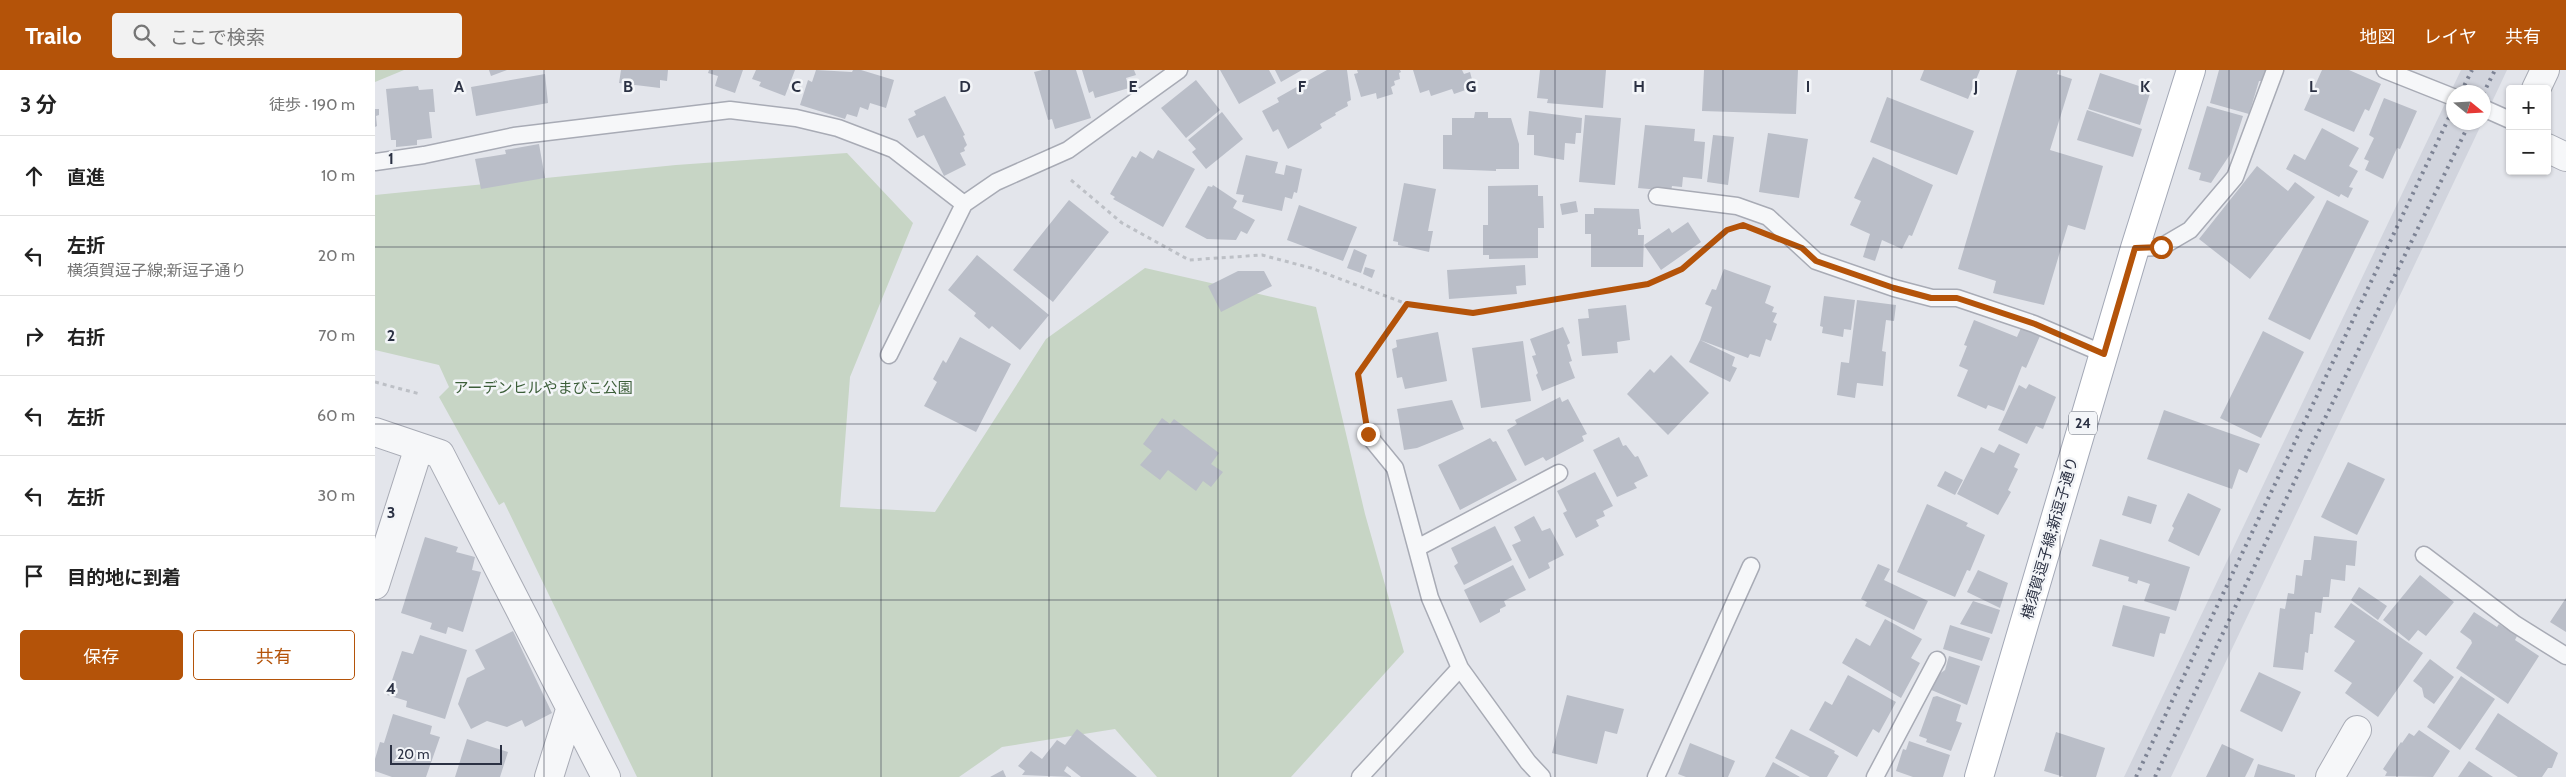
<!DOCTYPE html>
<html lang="ja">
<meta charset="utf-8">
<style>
body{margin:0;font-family:Cabin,"Noto Sans JP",sans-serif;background:#f2f2f2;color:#222}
.controls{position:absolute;right:15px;top:15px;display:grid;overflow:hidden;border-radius:5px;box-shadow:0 1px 4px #0004}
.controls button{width:45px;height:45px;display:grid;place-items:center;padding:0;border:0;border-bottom:1px solid #e0e0e0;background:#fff;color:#222;font:25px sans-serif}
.compass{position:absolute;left:2071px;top:15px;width:45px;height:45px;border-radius:50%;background:#fff;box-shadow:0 1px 4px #0004;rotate:108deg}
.scale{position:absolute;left:15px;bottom:12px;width:112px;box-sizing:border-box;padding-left:5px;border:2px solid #2b3143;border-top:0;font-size:14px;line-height:18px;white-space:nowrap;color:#2b3143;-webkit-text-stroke:4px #f3f5f8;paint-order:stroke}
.stop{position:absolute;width:15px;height:15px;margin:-11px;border:4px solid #b45309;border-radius:50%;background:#fff}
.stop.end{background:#b45309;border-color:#fff;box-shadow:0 1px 5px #0008}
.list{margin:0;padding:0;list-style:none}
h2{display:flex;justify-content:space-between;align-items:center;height:65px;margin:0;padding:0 20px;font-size:21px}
h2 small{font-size:16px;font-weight:400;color:#767676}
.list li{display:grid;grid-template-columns:32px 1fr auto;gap:15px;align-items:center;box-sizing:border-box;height:80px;padding:0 20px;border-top:1px solid #e0e0e0}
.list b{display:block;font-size:19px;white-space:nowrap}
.list p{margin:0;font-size:16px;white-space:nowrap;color:#767676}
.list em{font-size:16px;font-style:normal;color:#767676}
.actions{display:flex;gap:10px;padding:15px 20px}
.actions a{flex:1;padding:11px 0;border:1px solid #b45309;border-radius:5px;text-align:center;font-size:18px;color:#b45309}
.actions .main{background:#b45309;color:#fff}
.icon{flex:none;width:28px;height:28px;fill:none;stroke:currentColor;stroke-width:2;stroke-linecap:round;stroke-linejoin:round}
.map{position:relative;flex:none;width:2191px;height:707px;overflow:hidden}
header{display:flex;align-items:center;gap:30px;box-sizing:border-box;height:70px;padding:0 25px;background:#b45309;color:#fff}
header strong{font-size:24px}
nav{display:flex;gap:28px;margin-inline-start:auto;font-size:18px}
.search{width:350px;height:45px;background:#f2f2f2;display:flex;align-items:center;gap:12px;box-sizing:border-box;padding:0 18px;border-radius:5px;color:#767676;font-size:19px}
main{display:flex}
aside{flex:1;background:#fff}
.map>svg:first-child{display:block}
</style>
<header>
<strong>Trailo</strong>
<div class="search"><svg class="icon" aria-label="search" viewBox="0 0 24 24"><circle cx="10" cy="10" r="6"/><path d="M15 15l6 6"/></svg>ここで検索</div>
<nav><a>地図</a><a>レイヤ</a><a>共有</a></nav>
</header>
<main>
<aside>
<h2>3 分<small>徒歩 · 190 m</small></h2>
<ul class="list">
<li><svg class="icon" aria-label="ahead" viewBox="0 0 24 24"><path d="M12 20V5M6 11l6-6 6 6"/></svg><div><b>直進</b></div><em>10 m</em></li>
<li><svg class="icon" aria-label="left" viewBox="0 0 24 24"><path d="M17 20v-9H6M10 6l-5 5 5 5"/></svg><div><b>左折</b><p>横須賀逗子線;新逗子通り</p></div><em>20 m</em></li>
<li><svg class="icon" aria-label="right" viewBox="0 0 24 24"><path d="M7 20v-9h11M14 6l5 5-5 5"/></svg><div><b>右折</b></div><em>70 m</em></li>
<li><svg class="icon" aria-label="left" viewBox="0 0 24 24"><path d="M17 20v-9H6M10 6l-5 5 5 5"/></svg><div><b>左折</b></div><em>60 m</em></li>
<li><svg class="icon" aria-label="left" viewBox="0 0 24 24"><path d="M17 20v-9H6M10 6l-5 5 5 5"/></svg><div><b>左折</b></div><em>30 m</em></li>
<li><svg class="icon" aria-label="arrive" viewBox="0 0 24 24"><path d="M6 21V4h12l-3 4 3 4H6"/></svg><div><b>目的地に到着</b></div></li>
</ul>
<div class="actions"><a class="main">保存</a><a>共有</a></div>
</aside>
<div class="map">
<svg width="2191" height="707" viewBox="0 0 2191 707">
<rect width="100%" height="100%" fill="#e3e5eb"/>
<path fill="#d1d4dd" d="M 2086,0 L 2132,0 L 2109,49 L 2108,22 L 2078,22 L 2078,52 L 2107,53 L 1796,707 L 1749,707 Z"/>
<path fill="#c7d5c5" d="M 0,0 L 29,0 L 0,12 Z
M 472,83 L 538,153 L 475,307 L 465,437 L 560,442 L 671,269 L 770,198 L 941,237 L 990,444 L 1029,582 L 916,707 L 782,707 L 740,659 L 627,677 L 584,707 L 262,707 L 129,432 L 124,435 L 64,327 L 74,317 L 64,295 L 0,280 L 0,125 L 301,95 Z"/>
<path fill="#babec8" d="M 114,0 L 132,0 L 116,6 Z
M 246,0 L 293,0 L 292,11 L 285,10 L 285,18 L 244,13 Z
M 334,0 L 368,0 L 360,23 L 340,16 L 343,6 L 333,3 Z
M 381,0 L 420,0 L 410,26 L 384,16 L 386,12 L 377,9 Z
M 441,0 L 477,2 L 478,0 L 486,0 L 519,10 L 511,38 L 495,33 L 493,40 L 485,37 L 482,47 L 472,44 L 470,49 L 425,35 L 433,10 L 437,12 Z
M 667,0 L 701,0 L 716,48 L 680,59 L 677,49 L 673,50 L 659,2 Z
M 707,0 L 759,0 L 761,5 L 751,8 L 754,18 L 720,28 L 718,21 L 714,23 Z
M 845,0 L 894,0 L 901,13 L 864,34 Z
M 900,0 L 927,0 L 906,12 Z
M 952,0 L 972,0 L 976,30 L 972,32 L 973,36 L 960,43 L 961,45 L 945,54 L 947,58 L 913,79 L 903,59 L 898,62 L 887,41 L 904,32 L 902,28 Z
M 982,0 L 1025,0 L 1026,2 L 1024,3 L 1025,9 L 1019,11 L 1020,15 L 1016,17 L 1018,24 L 1002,29 L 1001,23 L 986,27 L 979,4 L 983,3 Z
M 1038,0 L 1087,0 L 1089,4 L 1095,2 L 1099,17 L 1079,24 L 1077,19 L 1056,26 L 1054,20 L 1045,23 Z
M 1165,0 L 1231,0 L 1228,38 L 1172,33 L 1173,29 L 1162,28 Z
M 1329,0 L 1423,0 L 1421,44 L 1327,41 Z
M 1549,0 L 1605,0 L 1593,29 L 1545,10 Z
M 1642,0 L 1684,0 L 1682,4 L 1697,9 L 1675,80 L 1728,96 L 1710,160 L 1693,155 L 1669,235 L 1618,223 L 1621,211 L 1583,199 Z
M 1844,0 L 1891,0 L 1887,11 L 1884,11 L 1874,44 L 1835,33 Z
M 1947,0 L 1974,0 L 2006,14 L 1994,41 L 1990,39 L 1979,62 L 1929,40 Z
M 1725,3 L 1776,20 L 1765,55 L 1713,39 Z
M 170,4 L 173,33 L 101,46 L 96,17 Z
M 821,10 L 845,40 L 811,68 L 786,38 Z
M 43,16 L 44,20 L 58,19 L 60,42 L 54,42 L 57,68 L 42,70 L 42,75 L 21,77 L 21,70 L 16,70 L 11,19 Z
M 570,26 L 590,65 L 588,66 L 592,75 L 589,78 L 590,81 L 585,83 L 591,95 L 569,106 L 549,65 L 542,68 L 533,49 L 541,45 L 539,41 Z
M 1512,27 L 1599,61 L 1582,105 L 1495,72 Z
M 2009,28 L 2042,41 L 2025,79 L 2022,78 L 2008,109 L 1990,100 L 1994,91 L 1989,89 L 1999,68 L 1994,65 Z
M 1832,36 L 1868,46 L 1856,83 L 1836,113 L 1824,110 L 1826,103 L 1813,99 Z
M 0,39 L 4,39 L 4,45 L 1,46 L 2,56 L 0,57 Z
M 1712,40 L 1767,59 L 1758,87 L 1702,70 Z
M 1154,41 L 1207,48 L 1206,63 L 1201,63 L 1200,74 L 1190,73 L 1189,90 L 1159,85 L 1159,65 L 1152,65 Z
M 847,42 L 868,69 L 831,99 L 817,82 L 821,79 L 813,70 Z
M 1100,42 L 1113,42 L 1113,48 L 1136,48 L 1144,74 L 1144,99 L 1121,99 L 1121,101 L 1068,99 L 1068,65 L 1077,65 L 1077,48 L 1099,48 Z
M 1210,45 L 1246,48 L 1240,115 L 1204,112 Z
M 1270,55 L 1320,59 L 1319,71 L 1330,72 L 1327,109 L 1308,107 L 1307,117 L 1297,116 L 1296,121 L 1263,118 Z
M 1947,58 L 1984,78 L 1974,96 L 1983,101 L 1974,117 L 1978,118 L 1973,128 L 1966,124 L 1964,127 L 1911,99 L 1919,84 L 1930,90 Z
M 1393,63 L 1433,69 L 1424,128 L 1384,122 Z
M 1338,65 L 1359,67 L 1353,115 L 1332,112 Z
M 164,74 L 170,108 L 106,119 L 100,89 L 131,84 L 130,80 Z
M 783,80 L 820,99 L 788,157 L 738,129 L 740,127 L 735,124 L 757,86 L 761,88 L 765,81 L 778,89 Z
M 871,85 L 903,92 L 900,103 L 909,105 L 911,95 L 927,99 L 922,123 L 919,122 L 917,129 L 910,127 L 907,141 L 867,132 L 869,125 L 861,124 Z
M 1498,87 L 1558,115 L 1537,166 L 1534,165 L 1527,179 L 1507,170 L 1500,191 L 1488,187 L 1495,164 L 1475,155 L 1486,131 L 1479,128 Z
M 1882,96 L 1913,121 L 1920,112 L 1940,127 L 1875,209 L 1824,169 Z
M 1029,113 L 1061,119 L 1053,161 L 1058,161 L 1054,182 L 1023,175 L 1023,172 L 1018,171 Z
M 838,115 L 862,131 L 858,138 L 880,150 L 872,164 L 866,161 L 861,170 L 832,169 L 810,157 L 833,116 L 837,117 Z
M 1163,115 L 1163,126 L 1168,126 L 1169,158 L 1163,158 L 1163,188 L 1114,189 L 1114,185 L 1108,185 L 1108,155 L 1113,155 L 1113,116 Z
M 694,130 L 734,162 L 678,232 L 638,200 Z
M 1952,130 L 1994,151 L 1935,270 L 1893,249 Z
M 1201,131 L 1203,142 L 1187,145 L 1185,134 Z
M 924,135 L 982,157 L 968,191 L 912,170 Z
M 1219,138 L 1264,139 L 1266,159 L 1263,159 L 1263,165 L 1269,165 L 1268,197 L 1216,197 L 1216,164 L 1210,164 L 1210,144 L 1219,144 Z
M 1313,152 L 1326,172 L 1286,200 L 1269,175 L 1294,158 L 1297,163 Z
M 979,179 L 992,185 L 986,203 L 972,198 Z
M 602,185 L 674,245 L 645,280 L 617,256 L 614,259 L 599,246 L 601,243 L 573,220 Z
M 1150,195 L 1151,215 L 1141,216 L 1142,224 L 1074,229 L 1072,200 Z
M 990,197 L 1000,200 L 997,208 L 988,204 Z
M 1349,199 L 1396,216 L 1390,233 L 1399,237 L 1397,242 L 1402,243 L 1398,252 L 1402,254 L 1396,271 L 1391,269 L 1385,287 L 1375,284 L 1373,288 L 1325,270 L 1337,237 L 1330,234 L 1337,219 L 1341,220 Z
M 863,201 L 889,201 L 897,216 L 846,242 L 833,216 Z
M 1449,226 L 1480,230 L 1476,260 L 1469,259 L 1468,267 L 1447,263 L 1448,257 L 1445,256 Z
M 1482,230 L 1521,235 L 1519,251 L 1511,250 L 1507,281 L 1511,282 L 1508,316 L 1482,313 L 1480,328 L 1462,325 L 1466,292 L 1474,293 Z
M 1251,235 L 1255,270 L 1242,272 L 1243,283 L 1207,286 L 1203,249 L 1214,248 L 1213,239 Z
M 1599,250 L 1642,267 L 1646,258 L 1665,266 L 1651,298 L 1647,296 L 1629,341 L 1613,335 L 1611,339 L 1582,326 L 1593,300 L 1584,296 L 1592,276 L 1589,275 Z
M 1188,257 L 1195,273 L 1192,275 L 1197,291 L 1194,292 L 1200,308 L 1167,321 L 1161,305 L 1163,303 L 1157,286 L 1161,285 L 1155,269 Z
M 1888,261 L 1929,282 L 1886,368 L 1845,348 Z
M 1063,262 L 1072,311 L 1030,319 L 1027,307 L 1022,308 L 1017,279 L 1022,277 L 1021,270 Z
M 585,267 L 636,294 L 601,362 L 549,336 L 562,312 L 558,309 L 568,290 L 571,293 Z
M 1325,270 L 1360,287 L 1357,296 L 1362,298 L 1355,312 L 1314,292 Z
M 1148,271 L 1156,331 L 1106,338 L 1097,278 Z
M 1296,285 L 1334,323 L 1293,365 L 1252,324 L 1275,299 L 1279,303 Z
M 1654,314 L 1681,327 L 1668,359 L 1661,356 L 1652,374 L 1623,360 L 1644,315 L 1651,319 Z
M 1185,327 L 1187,332 L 1193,329 L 1212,364 L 1207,366 L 1209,371 L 1171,391 L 1168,387 L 1150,396 L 1132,360 L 1142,354 L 1140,350 Z
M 1077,330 L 1089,359 L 1042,378 L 1029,380 L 1022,339 Z
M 1789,340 L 1885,374 L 1872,403 L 1864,399 L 1857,419 L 1772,389 Z
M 787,348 L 795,354 L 799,349 L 844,383 L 836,394 L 848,402 L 836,417 L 828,411 L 821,421 L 793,400 L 785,410 L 765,395 L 777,381 L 768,374 Z
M 1244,367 L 1248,376 L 1251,375 L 1260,387 L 1263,386 L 1273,406 L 1259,413 L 1262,418 L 1242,427 L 1218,380 Z
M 1115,368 L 1118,372 L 1121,371 L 1142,410 L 1085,440 L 1063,395 Z
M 1624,374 L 1645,384 L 1639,397 L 1643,399 L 1633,420 L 1636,422 L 1623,445 L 1582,424 L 1606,377 L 1619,383 Z
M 1973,392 L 2010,409 L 1982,465 L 1946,447 Z
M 1570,401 L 1588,410 L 1580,425 L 1562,416 Z
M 1220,402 L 1238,436 L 1228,441 L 1230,446 L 1221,450 L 1224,456 L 1201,468 L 1188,443 L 1192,441 L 1182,421 Z
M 1813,423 L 1846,439 L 1824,486 L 1793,471 L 1799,458 L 1797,456 Z
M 1753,426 L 1782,435 L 1776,454 L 1747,445 Z
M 1552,434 L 1593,453 L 1591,456 L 1610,465 L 1595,501 L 1592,500 L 1580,527 L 1522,502 Z
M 1159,446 L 1167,461 L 1175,458 L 1189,485 L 1173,493 L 1175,498 L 1154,509 L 1137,475 L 1146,471 L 1139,457 Z
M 1120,456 L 1137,490 L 1089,515 L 1079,496 L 1083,493 L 1076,478 Z
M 1939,466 L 1982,471 L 1980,496 L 1971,495 L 1970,511 L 1956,509 L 1954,527 L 1948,527 L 1946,543 L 1940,542 L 1938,564 L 1935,564 L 1933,583 L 1930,582 L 1928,600 L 1898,597 L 1905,538 L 1910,539 L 1913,523 L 1919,524 L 1921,505 L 1927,506 L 1929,490 L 1936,490 Z
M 50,467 L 83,477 L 81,482 L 100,487 L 97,500 L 106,502 L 88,562 L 73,557 L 71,564 L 55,559 L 57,553 L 26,543 Z
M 1725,469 L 1815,497 L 1801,541 L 1769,531 L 1775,514 L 1763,510 L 1762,514 L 1753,511 L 1754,507 L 1717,496 Z
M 1503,494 L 1515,499 L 1509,510 L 1553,531 L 1539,560 L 1490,536 L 1492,532 L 1486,529 Z
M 1138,495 L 1151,520 L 1129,531 L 1131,536 L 1125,539 L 1125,542 L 1105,553 L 1089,520 Z
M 1603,500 L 1633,513 L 1625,538 L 1592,522 Z
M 2045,505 L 2079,532 L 2051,566 L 2043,560 L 2034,571 L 2008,550 Z
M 1984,517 L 2012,536 L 2003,550 L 1976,530 Z
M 2191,528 L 2191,562 L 2175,552 Z
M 1598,531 L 1625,540 L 1617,564 L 1585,554 Z
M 1976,533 L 2048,583 L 2003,647 L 1970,623 L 1977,613 L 1959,601 L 1980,571 L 1959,557 Z
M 1748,535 L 1795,547 L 1790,564 L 1785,563 L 1779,587 L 1737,576 Z
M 2099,542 L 2122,557 L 2124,554 L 2142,566 L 2140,570 L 2164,586 L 2133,634 L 2081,598 L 2097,573 L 2096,570 L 2085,562 Z
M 1510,549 L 1547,569 L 1536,588 L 1545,593 L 1526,628 L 1467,593 L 1481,568 L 1495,576 Z
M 1575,555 L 1615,568 L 1607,591 L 1568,579 Z
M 138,561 L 177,643 L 150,657 L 147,650 L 132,657 L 112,651 L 96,659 L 83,634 L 92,608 L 110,599 L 100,580 Z
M 45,565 L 92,580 L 70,649 L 31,637 L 32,631 L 12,625 L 27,581 L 38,584 Z
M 1574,586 L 1605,596 L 1592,635 L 1554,619 L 1557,609 L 1570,600 Z
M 2055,589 L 2079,607 L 2059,634 L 2049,627 L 2047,618 L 2038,611 Z
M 1884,602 L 1926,622 L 1907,662 L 1865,641 Z
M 1473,605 L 1521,632 L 1504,663 L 1498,659 L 1482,687 L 1434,660 L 1450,631 L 1457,635 Z
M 2086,606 L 2120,629 L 2085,680 L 2052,657 Z
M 1192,625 L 1249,639 L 1242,664 L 1230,661 L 1222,694 L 1177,683 Z
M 1562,626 L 1586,635 L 1581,651 L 1587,653 L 1576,681 L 1551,672 L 1552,669 L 1544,666 L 1558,627 Z
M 2123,643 L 2183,683 L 2177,698 L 2173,698 L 2167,707 L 2143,707 L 2100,679 Z
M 18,644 L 57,656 L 55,664 L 65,667 L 51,707 L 17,707 L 0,701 L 0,689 L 5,672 L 9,673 Z
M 702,659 L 762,707 L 706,707 L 692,696 L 689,701 L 697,707 L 647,705 L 650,701 L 643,696 L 656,681 L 667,689 L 682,670 L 690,675 Z
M 1416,659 L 1460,681 L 1459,683 L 1464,686 L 1452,707 L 1435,707 L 1400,688 Z
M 2044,660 L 2075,681 L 2058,707 L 2010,706 L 2012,702 L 2008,699 L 2026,672 L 2027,673 L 2034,663 L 2039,666 Z
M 1681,662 L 1730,678 L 1721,707 L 1689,707 L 1669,701 Z
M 92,669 L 133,682 L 125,707 L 80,707 Z
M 1534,671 L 1575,685 L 1568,707 L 1538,707 L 1521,701 L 1528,679 L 1531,680 Z
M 1315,673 L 1360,691 L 1353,707 L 1311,707 L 1303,704 Z
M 1847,674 L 1879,689 L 1870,707 L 1831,707 Z
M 2094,691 L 2118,707 L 2083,707 Z
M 1398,692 L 1425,707 L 1390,707 Z
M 1883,694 L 1920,705 L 1920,707 L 1879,707 Z
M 628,700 L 631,707 L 615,707 Z"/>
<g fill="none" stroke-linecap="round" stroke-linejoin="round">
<defs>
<path id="lane" d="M 2010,0 L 2078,27
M 2108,38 L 2135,50
M 0,92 L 49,85 L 139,66 L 355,40 L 421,48 L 463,58 L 518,79 L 589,134
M 1282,126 L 1362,136 L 1393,147 L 1441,191 L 1519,218 L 1557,228 L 1582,228 L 1659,254 L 1729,284
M 1760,178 L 1786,177 L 1815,160 L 1860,107 L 1900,0
M 514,285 L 589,134 L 621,112 L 693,80 L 804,0
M 993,365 L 1020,398 L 1055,528 L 1085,598 L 1153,692 L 1167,707
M 1042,478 L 1184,403
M 2049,485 L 2140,554 L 2191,586
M 985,707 L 1085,598
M 1281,707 L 1376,496
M 1500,707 L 1562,590"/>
<path id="street" d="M 2161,19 L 2170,0
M 2172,78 L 2191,87
M 0,362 L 65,384 L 231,707
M 0,515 L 44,377
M 174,707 L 195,640
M 1955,707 L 1982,660"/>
<path id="primary" d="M 1604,707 L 1760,178 L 1816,0"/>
</defs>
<use href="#lane" stroke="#a8abb5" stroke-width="19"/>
<use href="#street" stroke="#a8abb5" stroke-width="30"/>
<use href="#primary" stroke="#a3a8b6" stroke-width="30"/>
<path stroke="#bdc0c6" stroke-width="3" stroke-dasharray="4 4" stroke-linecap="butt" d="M 696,110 L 747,153 L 814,190 L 887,185 L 936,198 L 1032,234
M 0,312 L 45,324
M 989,340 L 983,304 L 1032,234 L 1098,243 L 1273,213 L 1307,199 L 1347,163"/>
<use href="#lane" stroke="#f6f7f9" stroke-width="16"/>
<use href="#street" stroke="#f6f7f9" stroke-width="28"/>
<use href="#primary" stroke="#fff" stroke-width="28"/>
<path stroke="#7d8394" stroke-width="4" stroke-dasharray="2.5 5" stroke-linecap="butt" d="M 2086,22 L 2097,0
M 2108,24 L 2120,0
M 1761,707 L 2078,39
M 1780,707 L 1932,385 L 2095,52"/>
</g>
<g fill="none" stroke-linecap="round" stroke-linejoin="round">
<path stroke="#b45309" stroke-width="6" d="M 993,364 L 983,304 L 1032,234 L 1098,243 L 1273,214 L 1307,199 L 1352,160 L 1368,155 L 1427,178 L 1441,191 L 1519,218 L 1556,228 L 1582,228 L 1660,254 L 1729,284 L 1760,178 L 1786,177"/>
</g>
<path fill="none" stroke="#2b3143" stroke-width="1" stroke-opacity="0.55" d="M 169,0 L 169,707M 337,0 L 337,707M 506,0 L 506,707M 674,0 L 674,707M 843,0 L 843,707M 1011,0 L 1011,707M 1180,0 L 1180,707M 1348,0 L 1348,707M 1517,0 L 1517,707M 1685,0 L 1685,707M 1854,0 L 1854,707M 2022,0 L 2022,707M 0,177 L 2191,177M 0,354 L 2191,354M 0,530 L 2191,530"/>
<g text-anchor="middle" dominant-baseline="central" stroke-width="5" stroke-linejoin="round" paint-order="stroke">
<rect fill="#f3f5f8" stroke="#676c79" stroke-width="1" x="1694" y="341.5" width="28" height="23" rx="4"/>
<g font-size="14" font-weight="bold" fill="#2b3143">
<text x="1708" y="353">24</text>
</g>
<g font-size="15" fill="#3c5e39" stroke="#f3f5f8">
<text x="168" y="318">アーデンヒルやまびこ公園</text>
</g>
<g font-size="15" fill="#2b3143" stroke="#f3f5f8">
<text transform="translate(1675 468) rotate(-74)">横須賀逗子線;新逗子通り</text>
</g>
</g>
<g font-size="16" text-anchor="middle" font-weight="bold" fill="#2b3143" stroke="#f3f5f8" stroke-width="5" stroke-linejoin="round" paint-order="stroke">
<text x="84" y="22">A</text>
<text x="253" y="22">B</text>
<text x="421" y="22">C</text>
<text x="590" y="22">D</text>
<text x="758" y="22">E</text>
<text x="927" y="22">F</text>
<text x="1096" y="22">G</text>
<text x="1264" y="22">H</text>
<text x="1433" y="22">I</text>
<text x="1601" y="22">J</text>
<text x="1770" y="22">K</text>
<text x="1938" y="22">L</text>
<text x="16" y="94">1</text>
<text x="16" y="271">2</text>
<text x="16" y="448">3</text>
<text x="16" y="624">4</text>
</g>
</svg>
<div class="controls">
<button>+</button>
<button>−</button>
</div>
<svg class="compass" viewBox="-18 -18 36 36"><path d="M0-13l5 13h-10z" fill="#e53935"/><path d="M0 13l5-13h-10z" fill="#767676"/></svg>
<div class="scale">20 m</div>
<div class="stop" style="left:1786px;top:177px"></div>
<div class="stop end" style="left:993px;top:364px"></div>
</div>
</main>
